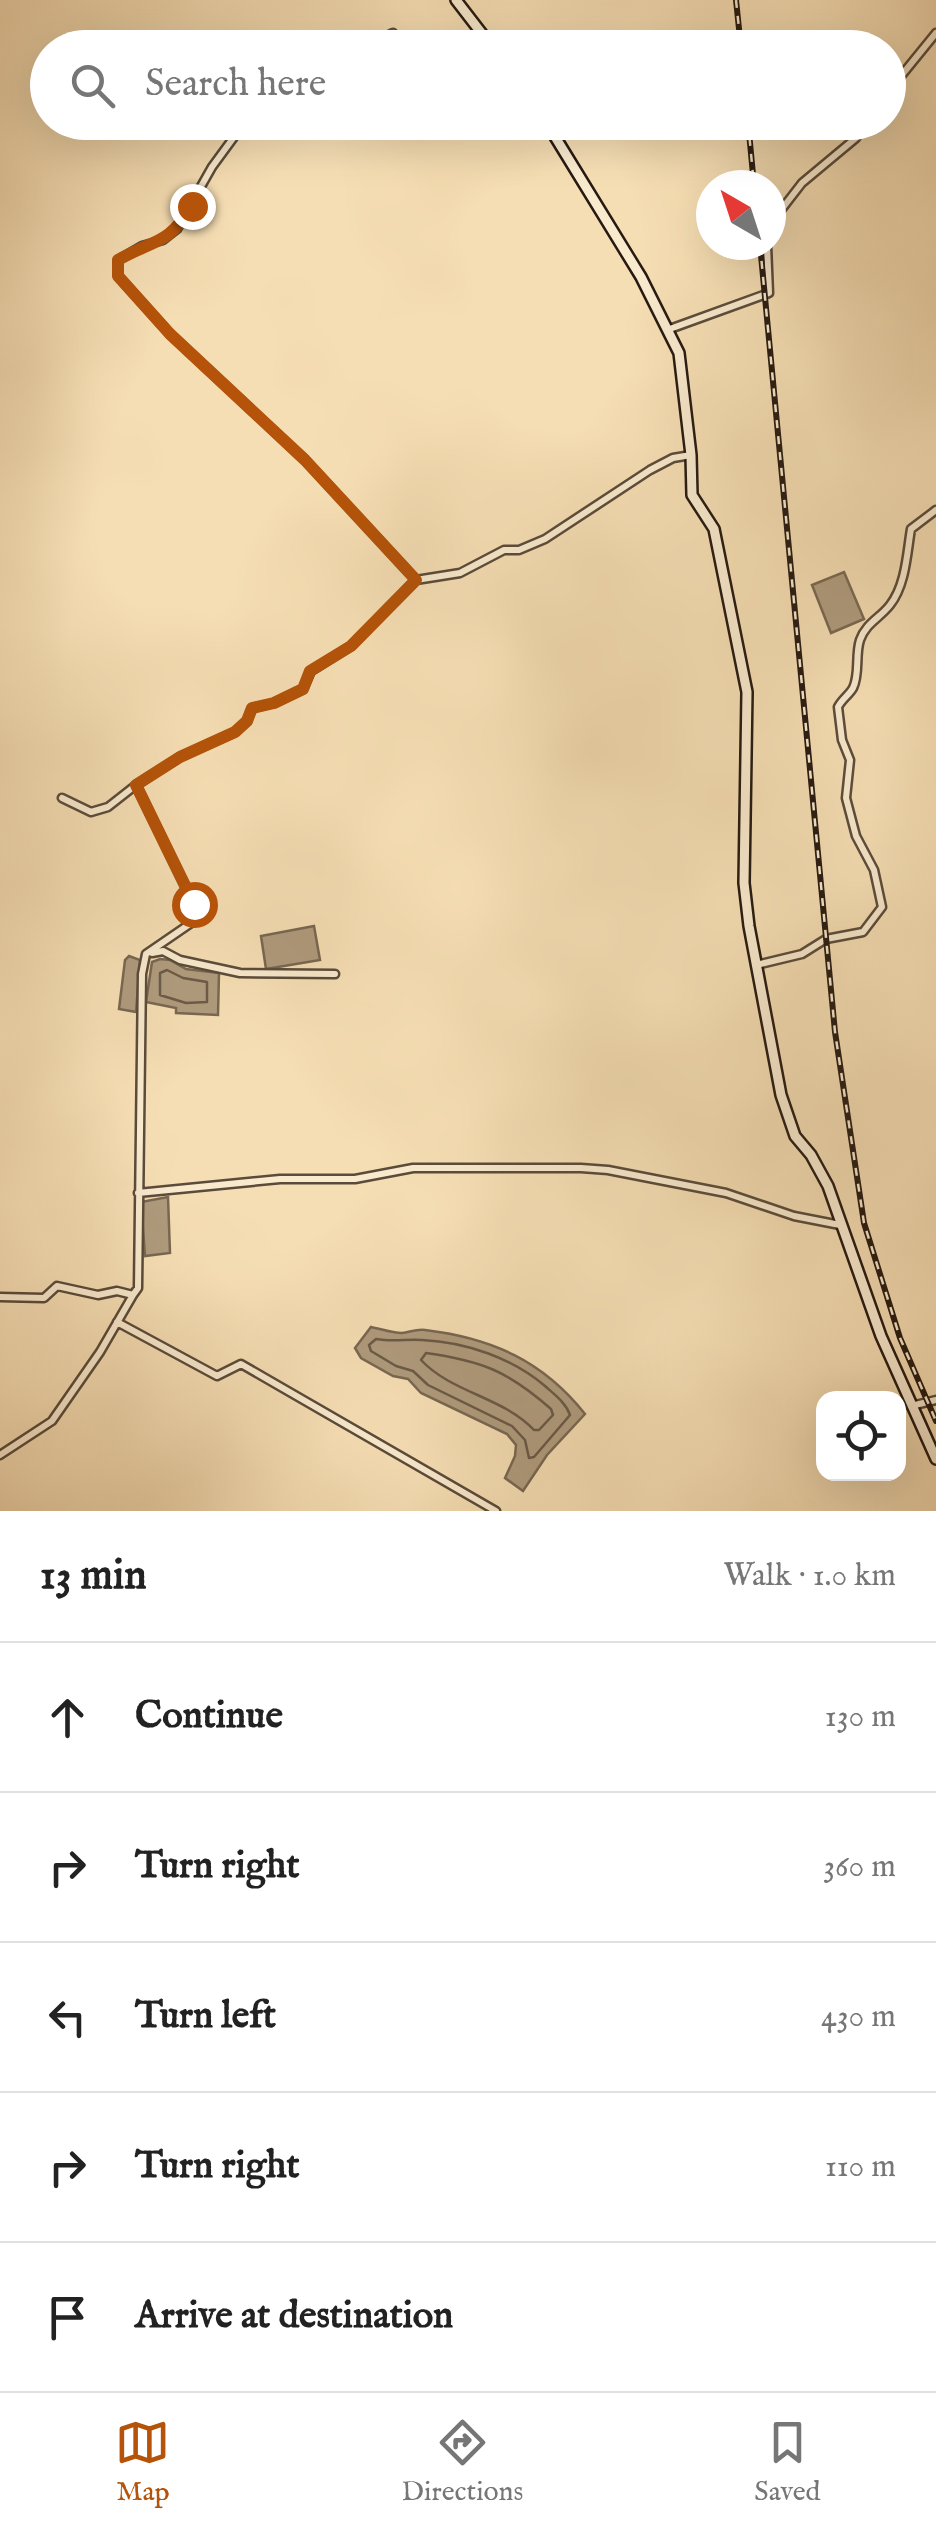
<!DOCTYPE html>
<meta charset="utf-8">
<style>
body{margin:0;font-family:"IM FELL English",serif;background:#f2f2f2;color:#222}
.controls{position:absolute;right:30px;bottom:30px;display:grid;overflow:hidden;border-radius:20px;box-shadow:0 10px 40px #0002}
.controls button{width:90px;height:90px;display:grid;place-items:center;padding:0;border:0;border-bottom:2px solid #e0e0e0;background:#fff;color:#222;font:50px sans-serif}
.compass{position:absolute;left:696px;top:170px;width:90px;height:90px;border-radius:50%;background:#fff;box-shadow:0 10px 40px #0002;rotate:321deg}
.stop{position:absolute;width:30px;height:30px;margin:-22px;border:8px solid #b45309;border-radius:50%;background:#fff}
.stop.end{background:#b45309;border-color:#fff;box-shadow:0 2px 10px #0008}
.list{margin:0;padding:0;list-style:none}
h2{display:flex;justify-content:space-between;align-items:center;height:130px;margin:0;padding:0 40px;font-size:42px}
h2 small{font-size:32px;font-weight:400;color:#767676}
.list li{display:grid;grid-template-columns:65px 1fr auto;gap:30px;align-items:center;box-sizing:border-box;height:150px;padding:0 40px;border-top:2px solid #e0e0e0}
.list b{display:block;font-size:38px;white-space:nowrap}
.list em{font-size:32px;font-style:normal;color:#767676}
.icon{flex:none;width:55px;height:55px;fill:none;stroke:currentColor;stroke-width:2;stroke-linecap:round;stroke-linejoin:round}
.map{position:relative;flex:none;width:936px;height:1511px;overflow:hidden}
.search{position:absolute;background:#fff;box-shadow:0 10px 40px #0002;left:30px;right:30px;top:30px;height:110px;display:flex;align-items:center;gap:25px;box-sizing:border-box;padding:0 35px;border-radius:55px;color:#767676;font-size:38px}
.sheet{height:880px;background:#fff}
nav{display:flex;justify-content:space-around;align-items:center;box-sizing:border-box;height:140px;border-top:2px solid #e0e0e0;background:#fff;font-size:28px;color:#767676}
nav a{display:grid;justify-items:center;gap:5px}
nav .on{color:#b45309}
.map>svg:first-child{display:block}
</style>
<div class="map">
<svg width="936" height="1511" viewBox="0 0 936 1511">
<rect width="100%" height="100%" fill="#f6deb4"/>
<filter id="stains"><feTurbulence type="fractalNoise" baseFrequency=".002" numOctaves="4"/><feColorMatrix values="0 0 0 0 .2 0 0 0 0 .09 0 0 0 0 .02 0 0 0 .5 -.17"/></filter>
<radialGradient id="worn" r=".72"><stop offset=".6" stop-color="#630" stop-opacity="0"/><stop offset="1" stop-color="#630" stop-opacity=".3"/></radialGradient>
<path fill="#af9b7d" stroke="#786752" stroke-width="2.5" d="M 844,572 L 864,619 L 831,633 L 812,585 Z
M 314,926 L 320,960 L 266,969 L 261,936 Z
M 129,956 L 140,960 L 136,1012 L 119,1009 L 125,960 Z
M 160,959 L 170,960 L 186,969 L 219,973 L 218,1015 L 176,1013 L 176,1008 L 146,1002 L 152,962 Z
M 168,1197 L 170,1253 L 145,1256 L 141,1202 Z
M 371,1327 C 381,1329 392,1333 402,1333 C 410,1332 416,1329 425,1330 C 492,1338 543,1361 585,1414 L 547,1455 L 523,1491 L 505,1478 L 515,1456 L 516,1445 L 507,1434 L 421,1393 L 408,1379 L 393,1376 L 361,1358 L 355,1348 Z"/>
<g fill="none" stroke-linecap="round" stroke-linejoin="round">
<path stroke="#6a5a47" stroke-width="2.5" d="M 167,970 L 183,978 L 207,982 L 207,1002 L 186,1003 L 160,995 L 160,973 Z
M 376,1339 C 393,1342 406,1339 422,1340 C 466,1342 512,1358 545,1386 C 555,1395 566,1403 570,1415 L 534,1457 L 529,1458 L 525,1440 L 512,1426 L 428,1385 L 413,1371 L 396,1366 L 371,1351 L 369,1345 Z
M 426,1353 C 482,1361 508,1371 551,1409 L 553,1415 L 539,1430 L 534,1430 C 503,1397 452,1393 421,1360 Z"/>
<defs>
<path id="minor" d="M 364,48 L 393,33
M 888,92 L 936,33
M 245,122 L 212,167 L 177,229 L 163,240 L 142,246 L 118,260 L 118,276 L 170,334 L 305,460 L 416,580
M 771,223 L 802,183 L 856,138 L 867,122
M 667,330 L 769,293 L 767,245
M 136,785 L 180,757 L 235,732 L 247,721 L 252,708 L 274,703 L 303,689 L 311,671 L 351,646 L 416,580 L 460,573 L 504,550 L 519,550 L 545,539 L 650,470 L 673,458 L 691,455
M 152,953 L 163,951 L 180,960 L 240,973 L 335,974
M 756,965 L 802,954 L 826,939 L 863,932 L 882,907 L 874,870 L 856,836 L 846,798 L 850,760 L 842,740 L 838,707 C 842,699 849,695 853,688 C 860,674 855,655 860,640 C 866,623 880,618 890,605 C 906,585 907,552 911,529 L 936,510
M 138,1193 L 280,1179 L 355,1179 L 413,1168 L 581,1168 L 608,1170 L 726,1193 L 794,1216 L 840,1225
M 0,1297 L 44,1298 L 57,1286 L 98,1295 L 117,1291 L 133,1295 L 138,1288 L 142,974 L 146,954 L 197,919 L 194,904 L 136,785 L 108,807 L 91,812 L 62,798
M 117,1322 L 217,1376 L 241,1364 L 496,1511
M 911,1406 L 936,1400
M 0,1455 L 52,1421 L 100,1352 L 133,1295"/>
<path id="secondary" d="M 456,0 L 493,48
M 546,122 L 641,277 L 679,353 L 691,455 L 692,495 L 714,529 L 747,692 L 744,883 L 749,926 L 781,1095 L 795,1136 L 811,1155 L 828,1186 L 881,1336 L 936,1459"/>
</defs>
<use href="#minor" stroke="#5a4b3a" stroke-width="11"/>
<use href="#secondary" stroke="#261a11" stroke-width="14"/>
<use href="#minor" stroke="#f9eace" stroke-width="6"/>
<use href="#secondary" stroke="#f9eace" stroke-width="9"/>
<defs>
<path id="rail" d="M 736,0 L 741,48
M 748,122 L 754,185
M 760,245 L 835,1032 L 864,1223 L 900,1338 L 936,1421"/>
</defs>
<use href="#rail" stroke="#261a11" stroke-width="6"/>
<use href="#rail" stroke="#f9eace" stroke-width="2.5" stroke-dasharray="8" stroke-linecap="butt"/>
</g>
<g fill="none" stroke-linecap="round" stroke-linejoin="round">
<path stroke="#b45309" stroke-width="12" d="M 192,206 C 168,245 155,239 118,260 L 118,276 L 170,334 L 305,460 L 416,580 L 351,646 L 310,671 L 303,689 L 274,703 L 252,708 L 247,721 L 235,732 L 180,757 L 136,785 L 194,904"/>
</g>
<rect width="100%" height="100%" filter="url(#stains)"/>
<rect width="100%" height="100%" fill="url(#worn)"/>
</svg>
<div class="controls">
<button><svg class="icon" aria-label="locate" viewBox="0 0 24 24"><circle cx="12" cy="12" r="6"/><path d="M12 2v4M12 18v4M2 12h4M18 12h4"/></svg></button>
</div>
<svg class="compass" viewBox="-18 -18 36 36"><path d="M0-13l5 13h-10z" fill="#e53935"/><path d="M0 13l5-13h-10z" fill="#767676"/></svg>
<div class="stop" style="left:194px;top:904px"></div>
<div class="stop end" style="left:192px;top:206px"></div>
<div class="search"><svg class="icon" aria-label="search" viewBox="0 0 24 24"><circle cx="10" cy="10" r="6"/><path d="M15 15l6 6"/></svg>Search here</div>
</div>
<section class="sheet">
<h2>13 min<small>Walk · 1.0 km</small></h2>
<ul class="list">
<li><svg class="icon" aria-label="ahead" viewBox="0 0 24 24"><path d="M12 20V5M6 11l6-6 6 6"/></svg><div><b>Continue</b></div><em>130 m</em></li>
<li><svg class="icon" aria-label="right" viewBox="0 0 24 24"><path d="M7 20v-9h11M14 6l5 5-5 5"/></svg><div><b>Turn right</b></div><em>360 m</em></li>
<li><svg class="icon" aria-label="left" viewBox="0 0 24 24"><path d="M17 20v-9H6M10 6l-5 5 5 5"/></svg><div><b>Turn left</b></div><em>430 m</em></li>
<li><svg class="icon" aria-label="right" viewBox="0 0 24 24"><path d="M7 20v-9h11M14 6l5 5-5 5"/></svg><div><b>Turn right</b></div><em>110 m</em></li>
<li><svg class="icon" aria-label="arrive" viewBox="0 0 24 24"><path d="M6 21V4h12l-3 4 3 4H6"/></svg><div><b>Arrive at destination</b></div></li>
</ul>
</section>
<nav>
<a class="on"><svg class="icon" aria-label="map" viewBox="0 0 24 24"><path d="M3 6l6-2 6 2 6-2v14l-6 2-6-2-6 2zM9 4v14M15 6v14"/></svg>Map</a>
<a><svg class="icon" aria-label="directions" viewBox="0 0 24 24"><path d="M12 3l9 9-9 9-9-9zM9 14v-3h6M13 9l2 2-2 2"/></svg>Directions</a>
<a><svg class="icon" aria-label="saved" viewBox="0 0 24 24"><path d="M7 4h10v16l-5-4-5 4z"/></svg>Saved</a>
</nav>
